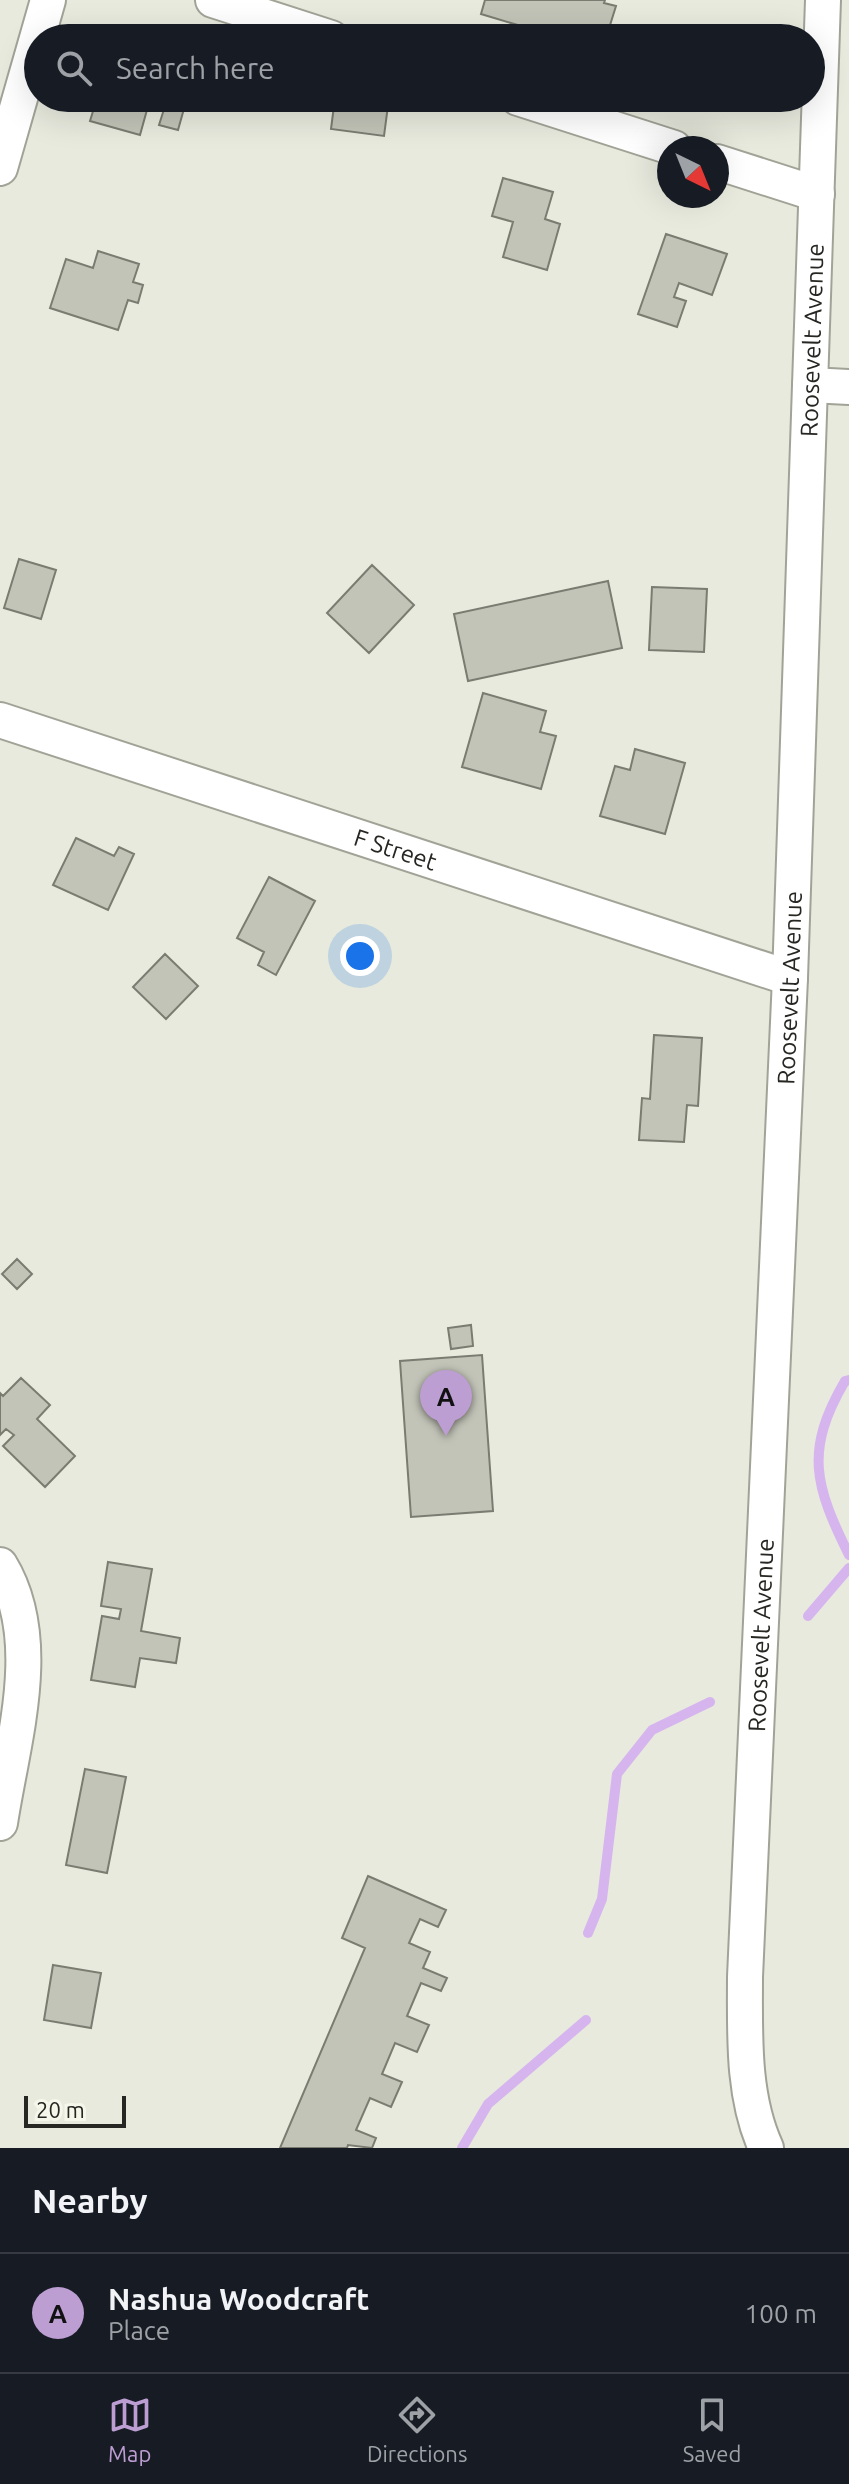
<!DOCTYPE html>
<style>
body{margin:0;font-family:Ubuntu,sans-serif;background:#20242c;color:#f1f3f6}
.compass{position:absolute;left:657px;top:136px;width:72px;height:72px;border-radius:50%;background:#171b24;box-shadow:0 8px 32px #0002;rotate:137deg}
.scale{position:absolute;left:24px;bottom:20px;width:102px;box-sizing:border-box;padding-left:8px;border:4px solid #262622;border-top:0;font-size:22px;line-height:28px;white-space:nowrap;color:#262622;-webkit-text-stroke:6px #f6f7eb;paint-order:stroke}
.you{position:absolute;left:360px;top:956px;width:28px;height:28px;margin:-20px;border:6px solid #fff;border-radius:50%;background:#1a73e8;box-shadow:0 0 0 12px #1a73e833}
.badge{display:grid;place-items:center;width:52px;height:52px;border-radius:50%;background:#bd9ed3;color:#111;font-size:26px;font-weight:700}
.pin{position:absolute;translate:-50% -66px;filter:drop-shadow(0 2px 4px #0008)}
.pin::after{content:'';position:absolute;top:42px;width:28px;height:24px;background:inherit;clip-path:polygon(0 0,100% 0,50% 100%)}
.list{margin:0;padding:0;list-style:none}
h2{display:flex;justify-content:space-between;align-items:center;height:104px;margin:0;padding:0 32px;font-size:34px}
h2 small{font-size:26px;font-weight:400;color:#9ea1a6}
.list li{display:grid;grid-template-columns:52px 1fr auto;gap:24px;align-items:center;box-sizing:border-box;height:120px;padding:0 32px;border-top:2px solid #363941}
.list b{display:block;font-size:30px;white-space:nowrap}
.list p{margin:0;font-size:26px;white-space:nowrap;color:#9ea1a6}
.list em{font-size:26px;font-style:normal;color:#9ea1a6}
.icon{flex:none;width:44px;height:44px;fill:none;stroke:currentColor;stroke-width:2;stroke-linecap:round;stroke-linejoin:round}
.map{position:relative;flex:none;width:849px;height:2148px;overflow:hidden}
.search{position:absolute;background:#171b24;box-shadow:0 8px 32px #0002;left:24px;right:24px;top:24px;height:88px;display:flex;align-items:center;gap:20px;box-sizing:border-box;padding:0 28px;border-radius:44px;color:#9ea1a6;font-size:30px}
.sheet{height:224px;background:#171b24}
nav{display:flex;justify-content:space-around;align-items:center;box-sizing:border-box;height:112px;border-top:2px solid #363941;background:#171b24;font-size:22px;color:#9ea1a6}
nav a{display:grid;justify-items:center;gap:4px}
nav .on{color:#bd9ed3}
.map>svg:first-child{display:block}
</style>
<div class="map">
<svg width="849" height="2148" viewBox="0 0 849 2148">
<rect width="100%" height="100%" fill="#e8eade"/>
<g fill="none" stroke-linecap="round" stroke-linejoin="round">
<path stroke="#d6b5ef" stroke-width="10" d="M 849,1380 L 845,1381 C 804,1451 815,1486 849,1555
M 808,1616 L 849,1568
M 588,1933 L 602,1899 L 617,1774 L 652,1730 L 710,1702
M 462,2148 L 488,2104 L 586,2020"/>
</g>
<path fill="#c3c4b8" stroke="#7b7c71" stroke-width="2" d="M 485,0 L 605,0 L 604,3 L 616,6 L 606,38 L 561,38 L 481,14 Z
M 97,98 L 187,98 L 178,130 L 159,125 L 166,103 L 150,99 L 140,135 L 90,121 Z
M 335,98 L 389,98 L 384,136 L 331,129 Z
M 503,178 L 553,192 L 545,219 L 560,224 L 547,270 L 503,257 L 513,222 L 492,216 Z
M 666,234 L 727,254 L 712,295 L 679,283 L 674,297 L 686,301 L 677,327 L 638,314 Z
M 98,251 L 139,264 L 133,282 L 143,285 L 138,303 L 128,300 L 118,330 L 50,308 L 66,259 L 93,268 Z
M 19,559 L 56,570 L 41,619 L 4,608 Z
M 372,565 L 414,605 L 369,653 L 327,613 Z
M 608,581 L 622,648 L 468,681 L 454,614 Z
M 652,587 L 707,589 L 704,652 L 649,650 Z
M 483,693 L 546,711 L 540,732 L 556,736 L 541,789 L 462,767 Z
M 635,749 L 685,763 L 665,834 L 600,816 L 615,766 L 630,770 Z
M 76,838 L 114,856 L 119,847 L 134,854 L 108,910 L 53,885 Z
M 269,877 L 315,901 L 276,975 L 258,965 L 264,952 L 237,938 Z
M 165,954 L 198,986 L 166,1019 L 133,987 Z
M 654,1035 L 702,1038 L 698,1106 L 687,1105 L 684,1142 L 639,1140 L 642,1098 L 650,1099 Z
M 17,1259 L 32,1274 L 17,1289 L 2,1274 Z
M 471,1325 L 473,1346 L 451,1349 L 448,1328 Z
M 482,1355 L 493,1511 L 411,1517 L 400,1361 Z
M 21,1378 L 50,1405 L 37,1419 L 75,1456 L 45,1487 L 3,1446 L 14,1435 L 6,1429 L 0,1435 L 0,1393 L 3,1396 Z
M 108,1562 L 152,1569 L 141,1631 L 180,1638 L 176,1663 L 140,1658 L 135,1687 L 91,1680 L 102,1616 L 119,1619 L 121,1609 L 101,1606 Z
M 85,1769 L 126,1777 L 107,1873 L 66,1865 Z
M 368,1876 L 446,1910 L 438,1927 L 420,1919 L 409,1943 L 430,1952 L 423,1968 L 447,1978 L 441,1991 L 421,1983 L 407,2016 L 429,2025 L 417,2052 L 395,2043 L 382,2074 L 402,2082 L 391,2107 L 370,2098 L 356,2130 L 376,2138 L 372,2148 L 348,2145 L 347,2148 L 280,2148 L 365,1948 L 342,1938 Z
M 53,1965 L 101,1973 L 91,2028 L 44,2020 Z"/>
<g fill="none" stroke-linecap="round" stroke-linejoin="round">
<defs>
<g id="minor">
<path d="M 213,0 L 331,38"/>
<path d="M 518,98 L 674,148"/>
<path d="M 717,162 L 817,194"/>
<path d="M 0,168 L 48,0"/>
<path d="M 810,385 L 849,387"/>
<path id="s1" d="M 0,720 L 790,978"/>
<path d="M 0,1565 C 46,1640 12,1743 0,1823"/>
<path id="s2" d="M 766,2148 C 742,2096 745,2033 745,1977 L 790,978 L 823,0"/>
</g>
</defs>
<use href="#minor" stroke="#a2a397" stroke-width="38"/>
<use href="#minor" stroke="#fff" stroke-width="34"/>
</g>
<g text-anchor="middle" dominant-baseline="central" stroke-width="7" stroke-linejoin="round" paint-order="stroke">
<g font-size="24" fill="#262622" stroke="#f6f7eb">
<text stroke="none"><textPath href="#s2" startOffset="1812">Roosevelt Avenue</textPath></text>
<text stroke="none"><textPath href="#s1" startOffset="416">F Street</textPath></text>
<text stroke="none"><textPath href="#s2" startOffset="1164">Roosevelt Avenue</textPath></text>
<text stroke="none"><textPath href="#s2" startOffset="516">Roosevelt Avenue</textPath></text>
</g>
</g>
</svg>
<svg class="compass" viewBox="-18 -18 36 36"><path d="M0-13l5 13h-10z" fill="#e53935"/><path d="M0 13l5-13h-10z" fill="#9ea1a6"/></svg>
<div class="scale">20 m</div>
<div class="you"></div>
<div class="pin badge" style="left:446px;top:1436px">A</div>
<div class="search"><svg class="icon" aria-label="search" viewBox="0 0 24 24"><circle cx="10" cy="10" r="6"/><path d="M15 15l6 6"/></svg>Search here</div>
</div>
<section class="sheet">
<h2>Nearby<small></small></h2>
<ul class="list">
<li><span class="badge">A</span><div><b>Nashua Woodcraft</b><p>Place</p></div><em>100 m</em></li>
</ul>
</section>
<nav>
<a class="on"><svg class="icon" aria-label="map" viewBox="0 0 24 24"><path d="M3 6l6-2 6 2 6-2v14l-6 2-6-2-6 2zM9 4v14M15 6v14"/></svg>Map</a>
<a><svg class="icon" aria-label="directions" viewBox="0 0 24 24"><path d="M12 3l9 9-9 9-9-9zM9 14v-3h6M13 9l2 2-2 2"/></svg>Directions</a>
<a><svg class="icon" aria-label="saved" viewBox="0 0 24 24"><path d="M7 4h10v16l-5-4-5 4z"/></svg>Saved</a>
</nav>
